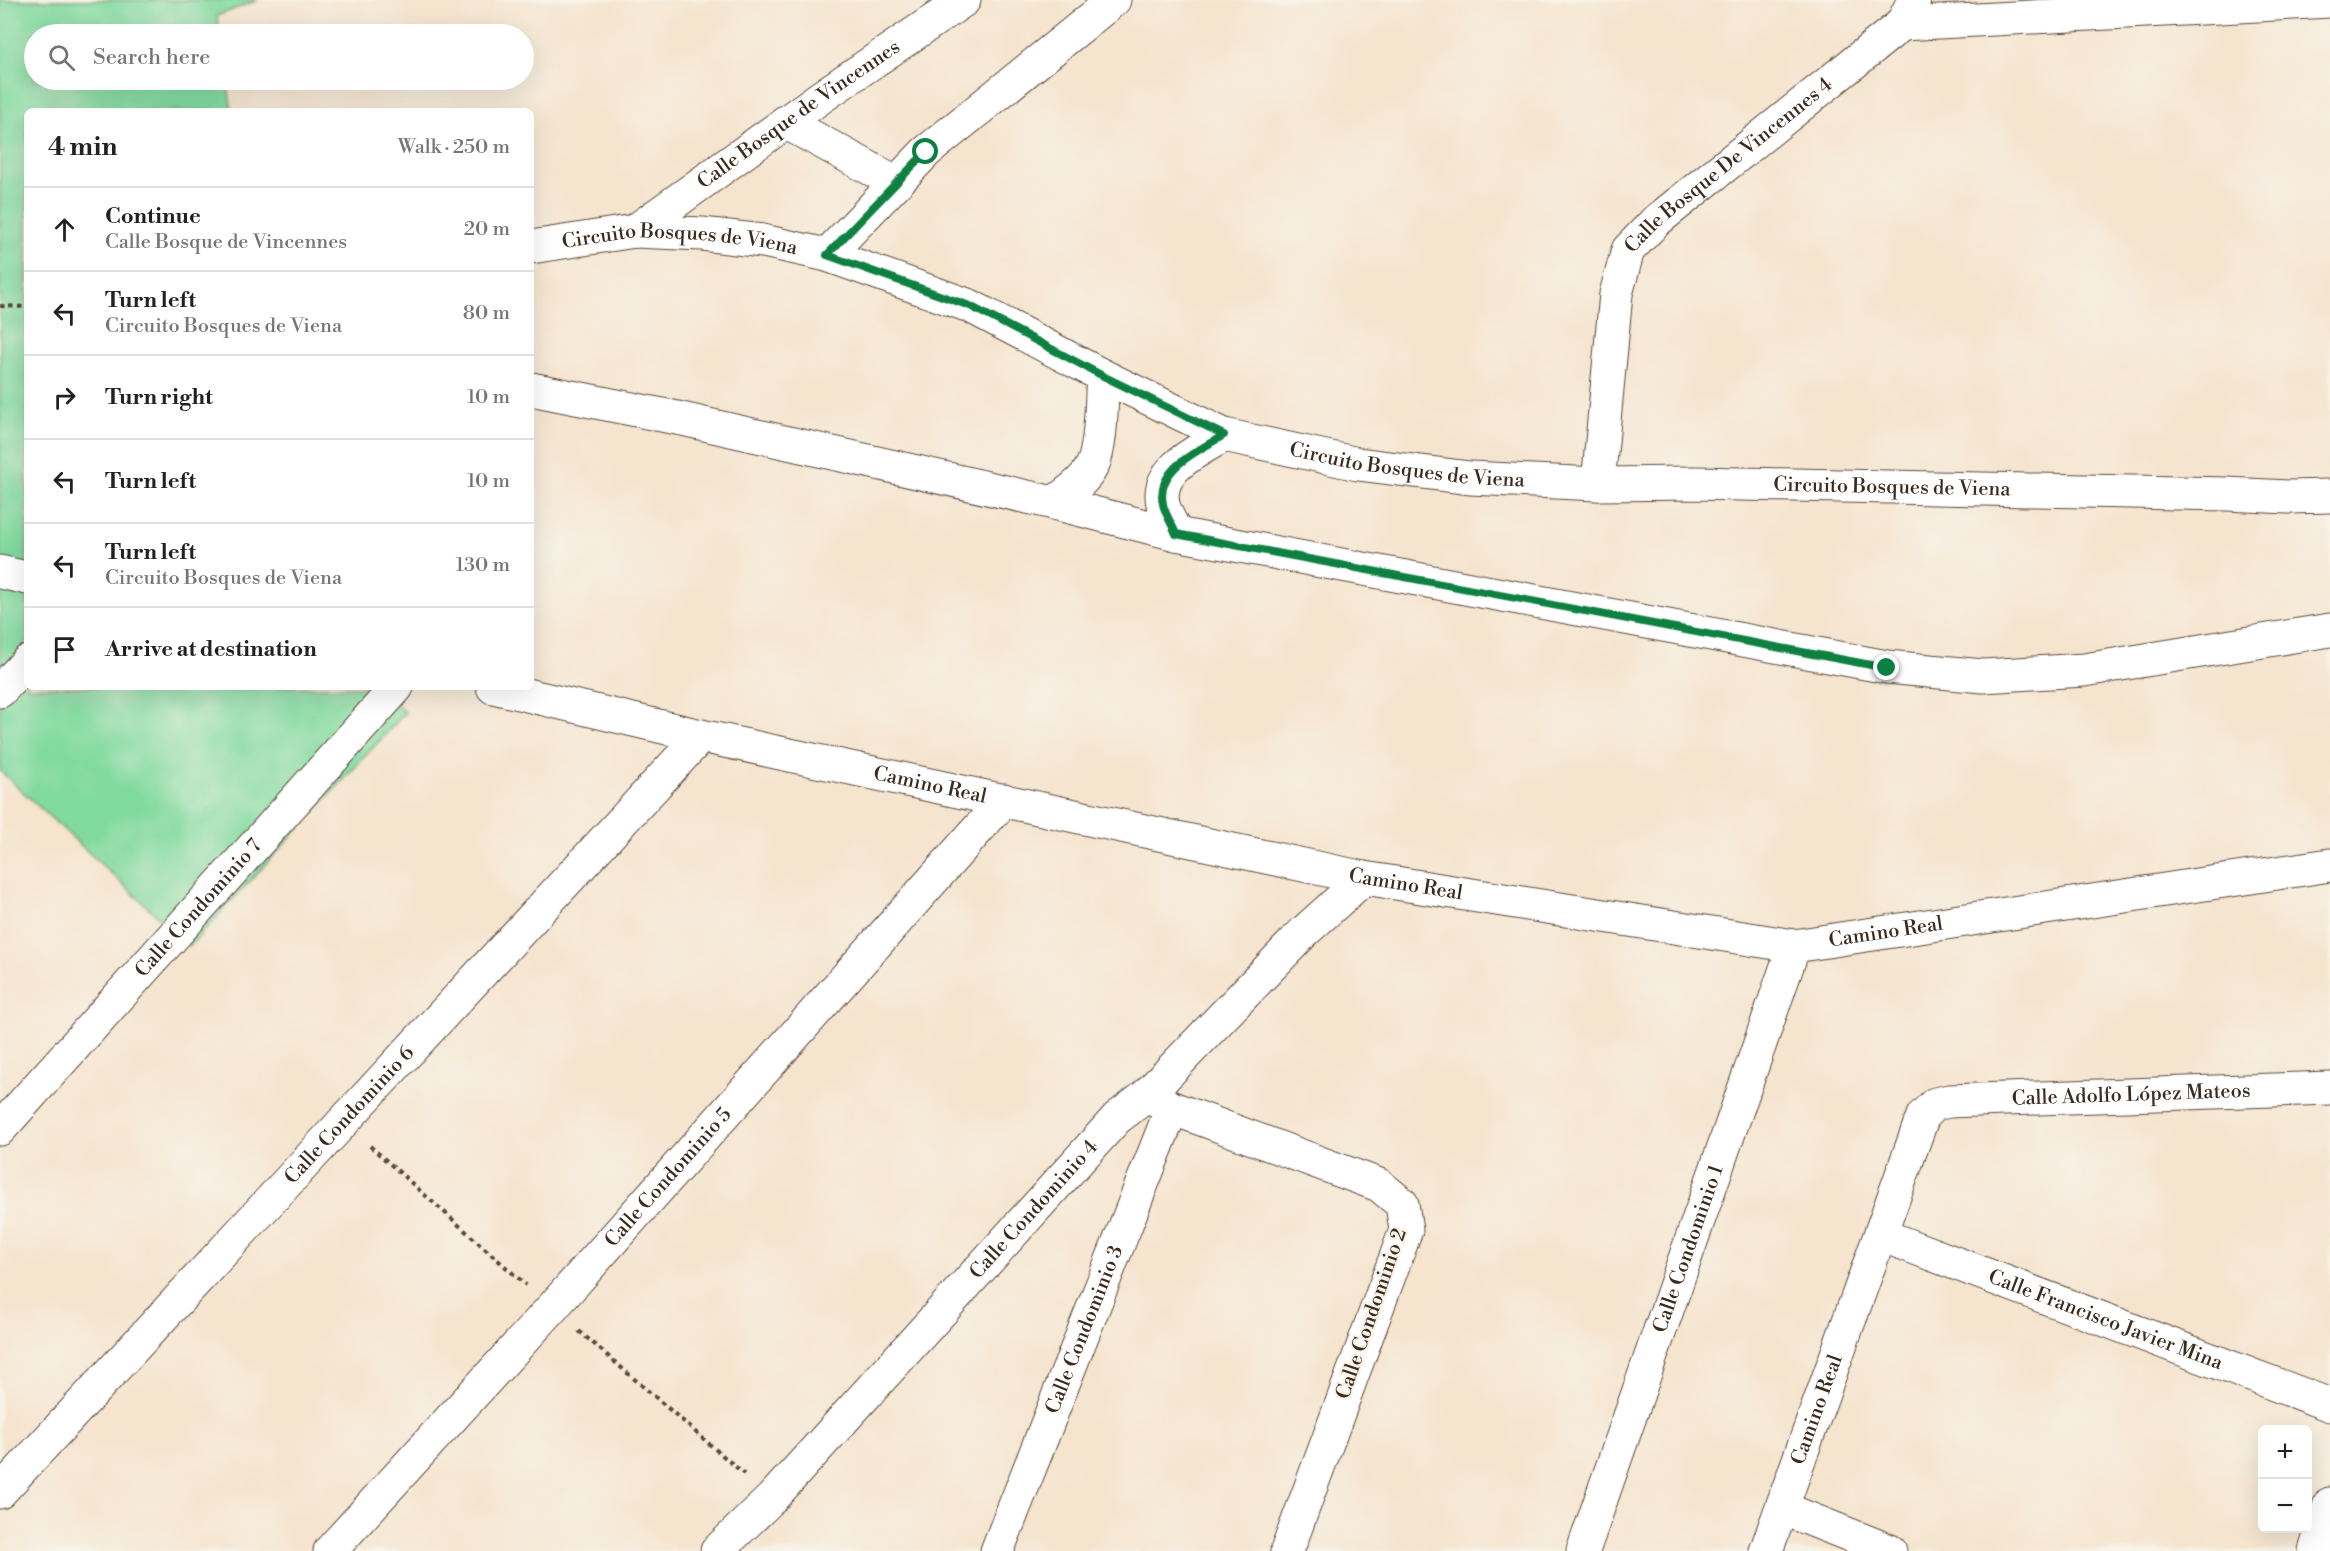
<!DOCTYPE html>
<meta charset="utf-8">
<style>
body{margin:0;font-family:"Libre Bodoni",serif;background:#f6f6f6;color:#202124}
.controls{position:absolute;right:18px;bottom:18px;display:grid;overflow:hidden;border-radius:9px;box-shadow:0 6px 24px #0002}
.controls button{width:54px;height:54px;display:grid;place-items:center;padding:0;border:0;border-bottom:2px solid #e0e0e0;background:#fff;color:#202124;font:30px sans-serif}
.stop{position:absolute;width:18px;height:18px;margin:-14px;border:4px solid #0b8043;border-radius:50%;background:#fff}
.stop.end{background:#0b8043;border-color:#fff;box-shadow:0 2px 6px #0008}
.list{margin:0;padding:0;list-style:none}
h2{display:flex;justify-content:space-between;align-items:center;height:78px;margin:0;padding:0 24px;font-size:26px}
h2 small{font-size:20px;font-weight:400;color:#757577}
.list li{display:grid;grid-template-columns:39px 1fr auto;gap:18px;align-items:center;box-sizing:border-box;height:84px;padding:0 24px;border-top:2px solid #e0e0e0}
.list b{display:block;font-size:22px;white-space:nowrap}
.list p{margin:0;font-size:20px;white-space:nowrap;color:#757577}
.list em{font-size:20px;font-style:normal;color:#757577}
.icon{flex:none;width:33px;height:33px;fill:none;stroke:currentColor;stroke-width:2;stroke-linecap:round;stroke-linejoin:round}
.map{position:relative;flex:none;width:2330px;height:1551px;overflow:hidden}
.search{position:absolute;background:#fff;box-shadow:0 6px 24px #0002;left:24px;top:24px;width:510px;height:66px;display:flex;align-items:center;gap:15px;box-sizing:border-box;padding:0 21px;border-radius:33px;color:#757577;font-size:22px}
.panel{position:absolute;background:#fff;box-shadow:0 6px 24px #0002;left:24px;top:108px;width:510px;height:582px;border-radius:9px}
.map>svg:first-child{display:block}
</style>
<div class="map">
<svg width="2330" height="1551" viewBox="0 0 2330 1551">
<rect width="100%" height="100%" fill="#f7f3e8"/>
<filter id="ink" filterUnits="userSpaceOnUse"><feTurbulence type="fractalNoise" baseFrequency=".0167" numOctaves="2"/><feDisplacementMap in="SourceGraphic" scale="12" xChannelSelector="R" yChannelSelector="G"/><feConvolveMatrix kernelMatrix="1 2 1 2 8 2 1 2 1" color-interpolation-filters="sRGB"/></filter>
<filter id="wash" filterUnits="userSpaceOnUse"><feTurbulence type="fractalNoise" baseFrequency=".008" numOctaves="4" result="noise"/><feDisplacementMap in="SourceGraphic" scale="24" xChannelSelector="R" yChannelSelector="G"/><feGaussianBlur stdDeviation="1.35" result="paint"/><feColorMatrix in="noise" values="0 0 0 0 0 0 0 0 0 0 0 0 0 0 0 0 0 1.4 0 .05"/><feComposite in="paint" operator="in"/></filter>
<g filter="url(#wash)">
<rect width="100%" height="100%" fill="#f5e4ce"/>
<path fill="#81da9f" stroke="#5e825e" stroke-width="1.5" d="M 0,0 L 258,0 L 217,16 L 220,34 L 34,34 L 34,80 L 227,80 L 232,111 L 27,111 L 27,687 L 383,687 L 405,713 L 190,946 L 0,771 Z"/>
</g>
<g filter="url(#ink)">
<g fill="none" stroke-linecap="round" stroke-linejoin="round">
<defs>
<g id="minor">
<path d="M 1902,24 L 2330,1"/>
<path d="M 785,122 L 895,182"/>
<path id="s1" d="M 1598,484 L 1616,294 L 1628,250 L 1655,222 L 1902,24 L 1914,0"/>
<path id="s2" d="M 493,687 L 701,736 L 1364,878 L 1794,946 L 2330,865"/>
<path d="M 0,691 L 27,662"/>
<path d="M 1146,1096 L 1172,1108 L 1379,1185 L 1402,1204 L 1406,1230 L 1287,1551"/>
<path id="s3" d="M 0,1129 L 397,687"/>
<path id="s4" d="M 1881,1235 L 2330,1405"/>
<path id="s5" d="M 0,1492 L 701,736"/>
<path d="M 1782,1508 L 1890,1551"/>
<path id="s6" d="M 330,1551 L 552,1308 L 1004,800"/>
<path id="s7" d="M 717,1551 L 772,1498 L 1117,1118 L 1146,1096 L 1304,932 L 1364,878"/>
<path id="s8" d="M 997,1551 L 1172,1108"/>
<path id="s9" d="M 1583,1551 L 1794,946"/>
<path id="s10" d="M 1766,1551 L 1923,1116 L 1935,1104 L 1949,1101 L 2330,1088"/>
<path d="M 2315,1551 L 2330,1504"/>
</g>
<g id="major">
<path id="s11" d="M 635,231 L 821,97 L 964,0"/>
<path id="s12" d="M 531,247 L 635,231 L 702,234 L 763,241 L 827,255 L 970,306 L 1103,376 L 1224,435 L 1358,464 L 1470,478 L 1598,484 L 1695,483 L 2227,494 L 2288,497 L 2330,496"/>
<path d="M 827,255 L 926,152 L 1114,0"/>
<path d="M 531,389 L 682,419 L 1054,503 L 1176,534 L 1887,667 L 1983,676 L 2084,670 L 2330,630"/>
<path d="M 1054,503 C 1068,492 1086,481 1093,464 C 1102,444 1101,399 1103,376"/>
<path d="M 1176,534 C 1172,524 1165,514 1163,504 C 1155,468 1199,451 1224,435"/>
<path d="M 0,572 L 27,578"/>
</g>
</defs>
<use href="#minor" stroke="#574638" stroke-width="35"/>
<use href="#major" stroke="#574638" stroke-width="35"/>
<path stroke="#574638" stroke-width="4" stroke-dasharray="4.5 4.5" stroke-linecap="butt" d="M 0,306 L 27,307
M 370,1146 L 526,1285
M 579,1331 L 744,1474"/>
<use href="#minor" stroke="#fff" stroke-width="33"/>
<use href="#major" stroke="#fff" stroke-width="33"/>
</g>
</g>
<g fill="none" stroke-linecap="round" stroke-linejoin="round" filter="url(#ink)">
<path stroke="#0b8043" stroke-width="8" d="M 926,152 L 827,255 L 970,306 L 1103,376 L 1224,435 C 1199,451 1155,468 1163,504 C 1165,514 1172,524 1176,534 L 1887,668"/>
</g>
<g text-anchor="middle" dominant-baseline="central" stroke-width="4.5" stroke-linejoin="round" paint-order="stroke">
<g font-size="20" fill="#3b2a1e" stroke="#f7f3e8">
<text stroke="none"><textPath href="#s11" startOffset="201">Calle Bosque de Vincennes</textPath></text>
<text stroke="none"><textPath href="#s1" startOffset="368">Calle Bosque De Vincennes 4</textPath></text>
<text stroke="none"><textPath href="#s12" startOffset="150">Circuito Bosques de Viena</textPath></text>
<text stroke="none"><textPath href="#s12" startOffset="922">Circuito Bosques de Viena</textPath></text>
<text stroke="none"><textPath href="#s12" startOffset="1408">Circuito Bosques de Viena</textPath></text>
<text stroke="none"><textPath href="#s2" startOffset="448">Camino Real</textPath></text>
<text stroke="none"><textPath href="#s2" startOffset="934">Camino Real</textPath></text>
<text stroke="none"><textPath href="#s3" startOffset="297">Calle Condominio 7</textPath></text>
<text stroke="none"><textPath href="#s2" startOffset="1420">Camino Real</textPath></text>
<text stroke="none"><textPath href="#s10" startOffset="676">Calle Adolfo López Mateos</textPath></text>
<text stroke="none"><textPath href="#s5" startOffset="514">Calle Condominio 6</textPath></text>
<text stroke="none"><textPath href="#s6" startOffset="504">Calle Condominio 5</textPath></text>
<text stroke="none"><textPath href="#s7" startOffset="466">Calle Condominio 4</textPath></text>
<text stroke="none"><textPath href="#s9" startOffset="320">Calle Condominio 1</textPath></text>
<text transform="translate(1372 1314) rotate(-71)">Calle Condominio 2</text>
<text stroke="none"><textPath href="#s4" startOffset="240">Calle Francisco Javier Mina</textPath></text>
<text stroke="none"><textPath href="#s8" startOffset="238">Calle Condominio 3</textPath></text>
<text stroke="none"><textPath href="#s10" startOffset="150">Camino Real</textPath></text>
</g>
</g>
</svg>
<div class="controls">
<button>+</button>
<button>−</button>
</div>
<div class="stop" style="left:926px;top:152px"></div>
<div class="stop end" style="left:1887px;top:668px"></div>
<div class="search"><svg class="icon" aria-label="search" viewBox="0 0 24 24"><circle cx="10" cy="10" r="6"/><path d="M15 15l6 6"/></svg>Search here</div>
<section class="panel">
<h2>4 min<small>Walk · 250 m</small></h2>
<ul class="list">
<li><svg class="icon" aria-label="ahead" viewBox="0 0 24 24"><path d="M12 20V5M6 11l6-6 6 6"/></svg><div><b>Continue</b><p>Calle Bosque de Vincennes</p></div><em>20 m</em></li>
<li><svg class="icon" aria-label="left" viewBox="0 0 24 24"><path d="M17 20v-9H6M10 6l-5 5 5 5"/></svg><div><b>Turn left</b><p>Circuito Bosques de Viena</p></div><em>80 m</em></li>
<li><svg class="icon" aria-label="right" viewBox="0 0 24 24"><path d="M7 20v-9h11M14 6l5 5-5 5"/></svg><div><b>Turn right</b></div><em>10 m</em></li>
<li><svg class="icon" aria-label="left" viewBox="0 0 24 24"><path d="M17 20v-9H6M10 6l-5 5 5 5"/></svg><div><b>Turn left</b></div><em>10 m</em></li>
<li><svg class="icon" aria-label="left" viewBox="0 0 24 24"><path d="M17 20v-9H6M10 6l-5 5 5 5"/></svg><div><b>Turn left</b><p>Circuito Bosques de Viena</p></div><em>130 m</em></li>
<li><svg class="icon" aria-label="arrive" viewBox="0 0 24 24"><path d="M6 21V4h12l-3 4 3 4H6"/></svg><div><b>Arrive at destination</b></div></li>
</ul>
</section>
</div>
